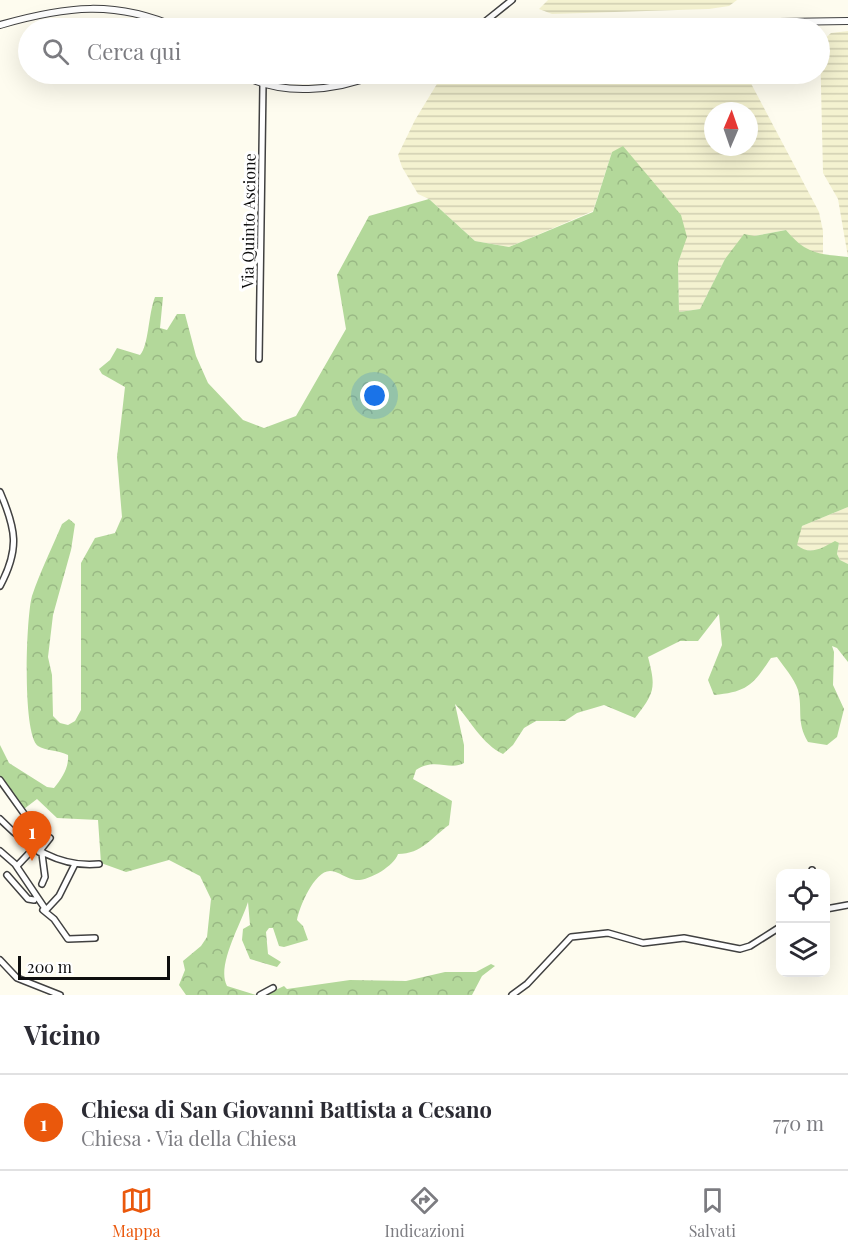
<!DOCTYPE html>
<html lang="it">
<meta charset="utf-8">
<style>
body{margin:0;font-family:"Playfair Display",serif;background:#f7f7f7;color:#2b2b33}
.controls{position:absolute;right:18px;bottom:18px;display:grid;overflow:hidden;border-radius:12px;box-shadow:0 6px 24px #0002}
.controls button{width:54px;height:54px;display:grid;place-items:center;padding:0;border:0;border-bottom:2px solid #e1e1e2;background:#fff;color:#2b2b33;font:30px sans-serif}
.compass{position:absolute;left:704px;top:102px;width:54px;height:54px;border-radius:50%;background:#fff;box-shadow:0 6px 24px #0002;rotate:2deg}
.scale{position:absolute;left:18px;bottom:15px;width:152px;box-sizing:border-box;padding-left:6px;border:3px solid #0e0e0e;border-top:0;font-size:16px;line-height:21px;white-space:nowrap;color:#0e0e0e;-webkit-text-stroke:4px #fff;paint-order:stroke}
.you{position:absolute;left:375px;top:396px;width:21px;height:21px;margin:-15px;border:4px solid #fff;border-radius:50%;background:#1a73e8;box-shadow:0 0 0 9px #1a73e833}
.badge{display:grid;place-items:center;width:39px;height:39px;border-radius:50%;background:#ea580c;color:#fff;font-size:20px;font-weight:700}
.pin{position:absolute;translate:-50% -50px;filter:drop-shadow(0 2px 3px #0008)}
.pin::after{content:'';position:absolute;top:32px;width:21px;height:18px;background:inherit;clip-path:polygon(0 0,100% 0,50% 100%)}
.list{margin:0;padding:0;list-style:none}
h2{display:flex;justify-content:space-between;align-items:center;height:78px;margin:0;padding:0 24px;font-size:26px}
h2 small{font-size:20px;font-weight:400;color:#7c7c81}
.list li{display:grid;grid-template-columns:39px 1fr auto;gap:18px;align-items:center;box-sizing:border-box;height:96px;padding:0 24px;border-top:2px solid #e1e1e2}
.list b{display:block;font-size:22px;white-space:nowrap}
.list p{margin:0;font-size:20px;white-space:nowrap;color:#7c7c81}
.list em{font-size:20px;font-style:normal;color:#7c7c81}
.icon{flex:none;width:33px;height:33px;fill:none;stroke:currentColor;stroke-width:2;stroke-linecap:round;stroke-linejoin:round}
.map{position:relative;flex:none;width:848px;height:995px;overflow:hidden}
.search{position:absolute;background:#fff;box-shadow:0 6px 24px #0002;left:18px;right:18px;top:18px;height:66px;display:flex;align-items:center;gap:15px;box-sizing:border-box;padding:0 21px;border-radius:33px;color:#7c7c81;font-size:22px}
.sheet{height:174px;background:#fff}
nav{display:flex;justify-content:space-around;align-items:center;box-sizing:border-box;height:84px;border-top:2px solid #e1e1e2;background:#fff;font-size:16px;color:#7c7c81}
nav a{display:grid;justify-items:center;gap:3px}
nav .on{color:#ea580c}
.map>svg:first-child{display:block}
</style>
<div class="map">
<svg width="848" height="995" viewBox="0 0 848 995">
<defs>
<pattern id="farmland-rules" width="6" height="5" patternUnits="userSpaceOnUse" patternTransform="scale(1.5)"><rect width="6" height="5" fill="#f4f2d0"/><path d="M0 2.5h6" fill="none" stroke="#d0ceb1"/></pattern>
<pattern id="forest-crowns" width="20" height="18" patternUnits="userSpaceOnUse" patternTransform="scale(1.5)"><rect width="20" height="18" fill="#b3d89a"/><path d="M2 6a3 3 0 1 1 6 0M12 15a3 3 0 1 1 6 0" fill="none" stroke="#99b884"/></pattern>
</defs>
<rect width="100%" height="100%" fill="#fefcef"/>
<path fill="url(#farmland-rules)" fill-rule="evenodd" d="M 548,0 L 737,0 L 729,6 L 709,9 L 552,14 L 539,9 Z
M 848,31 L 848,257 L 838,199 L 823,173 L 820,43 L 831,33 Z
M 443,74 L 746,74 L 819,212 L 823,231 L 823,255 L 801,248 L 786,230 L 754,236 L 725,259 L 700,309 L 679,312 L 678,263 L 686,237 L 612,152 L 593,211 L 509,247 L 475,241 L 429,199 L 418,194 L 402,167 L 398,155 L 415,120 ZM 713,111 L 749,111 L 749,147 L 713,147 Z
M 848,507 L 848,564 L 840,560 L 837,554 L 839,543 L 816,551 L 803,550 L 797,545 L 797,535 L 802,526 Z"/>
<path fill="url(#forest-crowns)" d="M 623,146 L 681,215 L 687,237 L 678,263 L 679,312 L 700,309 L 725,259 L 744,234 L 754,236 L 786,230 C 806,254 818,254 848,257 L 848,507 L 802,526 L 797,545 C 810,556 822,548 835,541 L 839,543 L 837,554 L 840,560 L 848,564 L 848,662 L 837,648 L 832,646 L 834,652 L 833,685 L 844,709 L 837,737 L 827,745 L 808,742 C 796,722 803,710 798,690 C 794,678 784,667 777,657 L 771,658 C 753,685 747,692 714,695 L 708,680 L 722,645 L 719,614 L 698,641 L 680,641 L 648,657 C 656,687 655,693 635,718 L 604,705 L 577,713 L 565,721 L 536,721 L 524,728 L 513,745 L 503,754 C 482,744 471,721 455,704 L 464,745 L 464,763 C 450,771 434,757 416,770 L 413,779 L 452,801 L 449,825 C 432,837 422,854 398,854 C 394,866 369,881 356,880 C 347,879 338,871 330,871 C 314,871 299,908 297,920 L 303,926 L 308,940 L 284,947 L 279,946 L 273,928 L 269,928 L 266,932 L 268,954 L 281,962 L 277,967 L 250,959 L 242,940 L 243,929 L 250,925 L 248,902 C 241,924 216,966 227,986 L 256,995 L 186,995 L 179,985 L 185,970 L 183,961 L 201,946 L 207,937 L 211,899 L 200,876 L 169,860 L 126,872 L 101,863 L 98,820 L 57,818 L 37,799 L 24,809 L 0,777 L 0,745 L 9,763 L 47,787 L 54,788 C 62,778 69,768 68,755 C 59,750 45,751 38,746 C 22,735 26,617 32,596 C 40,572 52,548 62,524 L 69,519 L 75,524 L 71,550 L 53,615 L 48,657 L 52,675 L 53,716 L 60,723 L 68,725 L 75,721 L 81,710 L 81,563 L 95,538 L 115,533 L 122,517 L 117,457 L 125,387 L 102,374 L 99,369 L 110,360 L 117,348 L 140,355 C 149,345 148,315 155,297 L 163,297 L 160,328 L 167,330 L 177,314 L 185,314 L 196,356 L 208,383 L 243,420 L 264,428 L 296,416 L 346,329 L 337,275 L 369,216 L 429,199 L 475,241 L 509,247 L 593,212 L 612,152 Z
M 491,964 L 495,966 L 482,976 L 472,995 L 265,995 L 284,986 L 287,989 L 350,980 L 406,981 L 445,972 L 476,972 Z"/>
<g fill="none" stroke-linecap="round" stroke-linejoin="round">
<defs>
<path id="minor" d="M 477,28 L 512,0
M 259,359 L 263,84
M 0,492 C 16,529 20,549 0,586
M 0,780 L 30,822 L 34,848
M 0,819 C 27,847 59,868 99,864
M 0,851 L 15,864 L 46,910 L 59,896 L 75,864
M 39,852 L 50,838
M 42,854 L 45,877 L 42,884
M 17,866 L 34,848
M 811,874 L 812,870
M 7,875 L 28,899 L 34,900
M 826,909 L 848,905
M 43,910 L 54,919 L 68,939 L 95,938
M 0,960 L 17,978 L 60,995
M 260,995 L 273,988
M 512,995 L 527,984 L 571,937 L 608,933 L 643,943 L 684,938 L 740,949 L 750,946 L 780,927"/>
<path id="tertiary" d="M 0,25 C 66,6 116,0 178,28
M 500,28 L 548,25 L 848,21
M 241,74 C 281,97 336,91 377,74"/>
</defs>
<use href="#minor" stroke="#414141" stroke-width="8"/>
<use href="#tertiary" stroke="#414141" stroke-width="8"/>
<use href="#minor" stroke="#fff" stroke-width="5"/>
<use href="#tertiary" stroke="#fff" stroke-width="6"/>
</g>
<g text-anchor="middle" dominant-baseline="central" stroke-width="6" stroke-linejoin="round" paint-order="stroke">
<g font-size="16" fill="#0e0e0e" stroke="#fff">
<text transform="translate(248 221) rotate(-89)">Via Quinto Ascione</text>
</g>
</g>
</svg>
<div class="controls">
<button><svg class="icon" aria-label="locate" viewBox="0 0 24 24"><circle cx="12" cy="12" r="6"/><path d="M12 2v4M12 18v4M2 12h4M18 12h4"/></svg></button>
<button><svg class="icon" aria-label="layers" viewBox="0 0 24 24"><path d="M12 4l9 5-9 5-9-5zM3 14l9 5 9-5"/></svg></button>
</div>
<svg class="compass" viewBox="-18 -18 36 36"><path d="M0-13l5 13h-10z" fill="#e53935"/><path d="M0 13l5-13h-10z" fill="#7c7c81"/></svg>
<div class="scale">200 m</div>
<div class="you"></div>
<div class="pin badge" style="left:32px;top:861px">1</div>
<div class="search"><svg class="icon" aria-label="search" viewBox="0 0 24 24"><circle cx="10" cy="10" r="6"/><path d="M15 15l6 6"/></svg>Cerca qui</div>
</div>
<section class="sheet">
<h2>Vicino<small></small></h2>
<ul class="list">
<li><span class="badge">1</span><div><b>Chiesa di San Giovanni Battista a Cesano</b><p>Chiesa · Via della Chiesa</p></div><em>770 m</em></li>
</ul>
</section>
<nav>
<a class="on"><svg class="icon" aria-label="map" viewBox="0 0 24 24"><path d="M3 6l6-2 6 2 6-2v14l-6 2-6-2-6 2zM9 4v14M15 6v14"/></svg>Mappa</a>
<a><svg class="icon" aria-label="directions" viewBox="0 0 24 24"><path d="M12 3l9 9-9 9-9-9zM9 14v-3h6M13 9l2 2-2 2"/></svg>Indicazioni</a>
<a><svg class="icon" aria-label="saved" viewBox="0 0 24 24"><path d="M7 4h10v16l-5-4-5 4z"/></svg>Salvati</a>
</nav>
